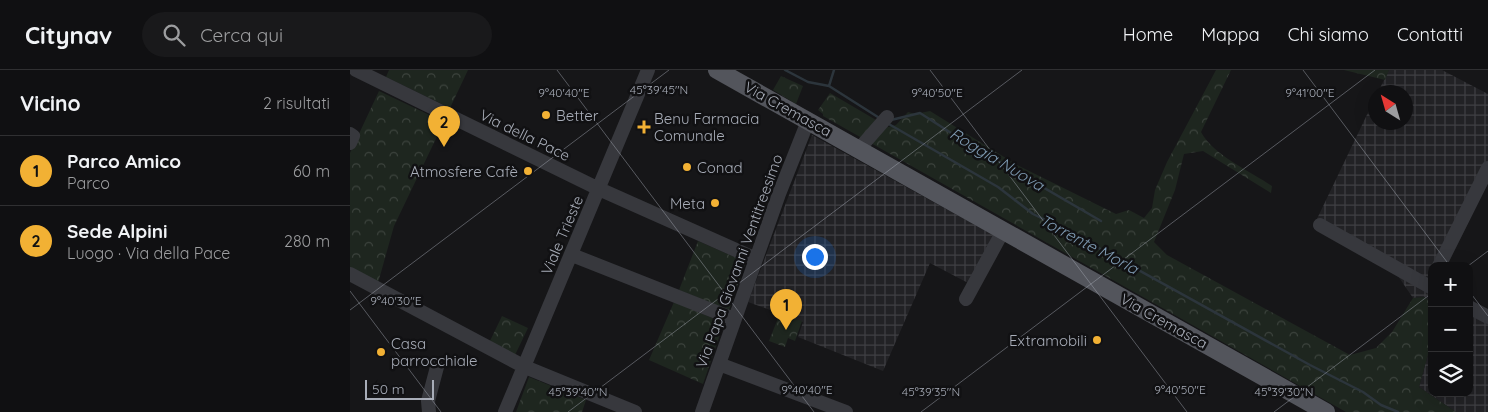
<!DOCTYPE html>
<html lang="it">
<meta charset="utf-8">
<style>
body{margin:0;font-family:Quicksand,sans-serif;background:#19191b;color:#f1f3f6}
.controls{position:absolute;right:15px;bottom:15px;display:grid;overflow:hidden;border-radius:10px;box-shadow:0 5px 20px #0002}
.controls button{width:45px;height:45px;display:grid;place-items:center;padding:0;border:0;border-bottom:1px solid #303032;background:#101012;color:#f1f3f6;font:25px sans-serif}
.compass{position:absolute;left:1018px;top:15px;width:45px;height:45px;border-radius:50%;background:#101012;box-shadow:0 5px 20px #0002;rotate:323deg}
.scale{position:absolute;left:15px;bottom:12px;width:69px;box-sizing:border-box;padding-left:5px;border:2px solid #a8adb8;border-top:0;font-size:14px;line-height:18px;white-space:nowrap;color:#a8adb8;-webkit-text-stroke:4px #111113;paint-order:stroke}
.you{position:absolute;left:464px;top:186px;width:18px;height:18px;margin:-12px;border:4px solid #fff;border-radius:50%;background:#1a73e8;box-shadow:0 0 0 8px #1a73e833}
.badge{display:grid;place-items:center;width:32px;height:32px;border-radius:50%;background:#f2b134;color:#111;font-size:16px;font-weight:700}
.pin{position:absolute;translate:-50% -41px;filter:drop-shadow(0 1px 2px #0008)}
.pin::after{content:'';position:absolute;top:26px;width:18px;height:15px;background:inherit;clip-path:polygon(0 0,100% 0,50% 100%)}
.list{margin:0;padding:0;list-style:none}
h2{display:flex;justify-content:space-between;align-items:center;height:65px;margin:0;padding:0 20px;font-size:21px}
h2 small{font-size:16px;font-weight:400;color:#9c9d9f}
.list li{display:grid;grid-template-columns:32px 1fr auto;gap:15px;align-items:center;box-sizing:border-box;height:70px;padding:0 20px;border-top:1px solid #303032}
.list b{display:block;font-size:19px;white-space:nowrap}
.list p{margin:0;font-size:16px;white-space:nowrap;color:#9c9d9f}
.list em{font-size:16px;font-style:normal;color:#9c9d9f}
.icon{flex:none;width:28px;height:28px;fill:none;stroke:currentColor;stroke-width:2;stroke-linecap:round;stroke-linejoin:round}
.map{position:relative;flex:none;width:1138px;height:342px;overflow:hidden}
header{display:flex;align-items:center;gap:30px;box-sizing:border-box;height:70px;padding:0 25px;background:#101012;border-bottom:1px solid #303032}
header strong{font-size:24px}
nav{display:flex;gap:28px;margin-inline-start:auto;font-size:18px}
.search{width:350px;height:45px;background:#19191b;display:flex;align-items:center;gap:12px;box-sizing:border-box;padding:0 18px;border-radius:28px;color:#9c9d9f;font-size:19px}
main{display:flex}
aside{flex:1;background:#101012}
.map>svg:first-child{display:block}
</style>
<header>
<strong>Citynav</strong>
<div class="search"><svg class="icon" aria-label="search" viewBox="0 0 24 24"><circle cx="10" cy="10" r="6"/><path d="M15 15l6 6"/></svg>Cerca qui</div>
<nav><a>Home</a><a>Mappa</a><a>Chi siamo</a><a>Contatti</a></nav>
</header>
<main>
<aside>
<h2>Vicino<small>2 risultati</small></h2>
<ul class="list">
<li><span class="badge">1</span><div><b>Parco Amico</b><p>Parco</p></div><em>60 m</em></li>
<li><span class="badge">2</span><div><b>Sede Alpini</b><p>Luogo · Via della Pace</p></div><em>280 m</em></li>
</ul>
</aside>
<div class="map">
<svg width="1138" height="342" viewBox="0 0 1138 342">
<defs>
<pattern id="industrial-grid" width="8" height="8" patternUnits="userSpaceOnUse" patternTransform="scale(1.25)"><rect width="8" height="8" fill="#222225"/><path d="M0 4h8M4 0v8" fill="none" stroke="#3f3f43"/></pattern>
<pattern id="forest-crowns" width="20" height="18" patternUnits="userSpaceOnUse" patternTransform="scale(1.25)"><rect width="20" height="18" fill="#1e261f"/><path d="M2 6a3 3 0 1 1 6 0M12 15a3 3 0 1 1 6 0" fill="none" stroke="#3c433d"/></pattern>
</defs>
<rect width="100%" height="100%" fill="#161618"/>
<path fill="url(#industrial-grid)" d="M 1039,0 L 1092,0 L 1138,24 L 1138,107 L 1095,196 L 1082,196 L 1082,232 L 1074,227 L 1063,228 L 1046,203 L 964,155 L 1025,28 L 1026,52 L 1056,52 L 1056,22 L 1028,22 Z
M 462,65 L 645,166 L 620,214 L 580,193 L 533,301 L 448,267 L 453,252 L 398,232 Z
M 1119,231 L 1138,241 L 1138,342 L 1106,342 L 1069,317 L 1082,270 L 1082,323 L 1119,323 Z"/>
<path fill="url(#forest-crowns)" d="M 39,0 L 118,0 L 100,38 L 36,7 Z
M 866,0 L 881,0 L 851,62 C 863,85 900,101 922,116 L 921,123 L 853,81 L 834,84 L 825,120 L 804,172 L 817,185 L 1000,285 L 1026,278 L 1042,262 L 1063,228 L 1074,227 L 1082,232 L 1082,270 L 1069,317 L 1106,342 L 996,342 L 473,46 L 473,44 L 468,40 L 480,23 L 538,57 L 546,55 L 558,42 L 565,44 L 580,41 L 667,95 L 766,144 L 779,140 L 794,148 L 802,138 L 805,120 L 817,92 Z
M 994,0 L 1039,0 L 1035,10 Z
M 431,6 L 453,16 L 446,34 L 423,20 Z
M 29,21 L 94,52 L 44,156 L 28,213 L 0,198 L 0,83 Z
M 348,171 L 396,192 L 379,240 L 329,220 Z
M 324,232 L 374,253 L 353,314 L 299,290 Z
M 430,243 L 452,251 L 445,271 L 438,268 L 435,277 L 419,271 Z
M 152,246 L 178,258 L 165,285 L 139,273 Z
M 179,307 L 236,330 L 232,342 L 166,342 Z"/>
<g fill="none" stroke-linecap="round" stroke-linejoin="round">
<path stroke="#2c353c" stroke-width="2.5" d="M 435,0 L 458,12 L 479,16 L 531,49
M 479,16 L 484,0
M 541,50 L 570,43 L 612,70 L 751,151
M 537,53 L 648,117 L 683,144 L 718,161 L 960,295 L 1013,322 L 1031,335 L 1048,342"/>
<path stroke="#37383d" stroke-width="14" d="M 6,0 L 249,119 L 406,189
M 0,64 L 3,66 L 0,73
M 509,79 L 537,47
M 970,155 L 1082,218
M 222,185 L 384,249
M 1089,196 L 1138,98
M 0,204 L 175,297 L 285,342
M 616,229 L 653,161
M 1119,237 L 1138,247
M 369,294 L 496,342
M 79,342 L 78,331 L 87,297
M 155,342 L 298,0
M 352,342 L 429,124 L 458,51"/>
<path stroke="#53555c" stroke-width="18" d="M 367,0 L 976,342"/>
</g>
<path fill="none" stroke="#a8adb8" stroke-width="1" stroke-opacity="0.45" d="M 207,0 L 464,342M 580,0 L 837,342M 953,0 L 1100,196M 1118,196 L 1138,181M 0,221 L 91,342M 1119,221 L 1138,246M 0,240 L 319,0M 218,342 L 672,0M 571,342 L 1025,0M 924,342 L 1082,223"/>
<g fill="#f2b134" stroke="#111113" stroke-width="2">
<circle cx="196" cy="45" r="5"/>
<path d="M291.5 49.5h5v5h5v5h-5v5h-5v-5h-5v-5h5z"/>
<circle cx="337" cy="97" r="5"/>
<circle cx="178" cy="101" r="5"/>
<circle cx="365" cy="133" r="5"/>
<circle cx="747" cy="270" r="5"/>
<circle cx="31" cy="282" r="5"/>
</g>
<g text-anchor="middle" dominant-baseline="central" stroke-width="5" stroke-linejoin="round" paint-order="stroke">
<g font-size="15" fill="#a8adb8" stroke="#111113">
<text transform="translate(438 39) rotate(29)">Via Cremasca</text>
<text transform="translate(175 65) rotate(26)">Via della Pace</text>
<text transform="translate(212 165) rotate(-67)">Viale Trieste</text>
<text transform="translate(389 191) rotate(-70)">Via Papa Giovanni Ventitreesimo</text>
<text transform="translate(814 251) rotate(29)">Via Cremasca</text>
</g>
<g font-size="15" fill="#a8adb8" stroke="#111113" text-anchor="start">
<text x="206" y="45">Better</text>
<text x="304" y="48">Benu Farmacia<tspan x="304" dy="17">Comunale</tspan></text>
<text x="347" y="97">Conad</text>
<text x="168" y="101" text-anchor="end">Atmosfere Cafè</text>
<text x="355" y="133" text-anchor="end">Meta</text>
<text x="737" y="270" text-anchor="end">Extramobili</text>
<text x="41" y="273">Casa<tspan x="41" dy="17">parrocchiale</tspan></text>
</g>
<g font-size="16" font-style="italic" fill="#7f9bb3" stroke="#111113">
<text transform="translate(647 89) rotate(31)">Roggia Nuova</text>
<text transform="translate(739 174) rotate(28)">Torrente Morla</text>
</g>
</g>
<g font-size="12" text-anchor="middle" fill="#a8adb8" stroke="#111113" stroke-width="5" stroke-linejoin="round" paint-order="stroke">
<text x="309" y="24">45°39'45"N</text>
<text x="214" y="27">9°40'40"E</text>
<text x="587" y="27">9°40'50"E</text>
<text x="960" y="27">9°41'00"E</text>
<text x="46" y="235">9°40'30"E</text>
<text x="457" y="324">9°40'40"E</text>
<text x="830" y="324">9°40'50"E</text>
<text x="228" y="326">45°39'40"N</text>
<text x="581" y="326">45°39'35"N</text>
<text x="934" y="326">45°39'30"N</text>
</g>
</svg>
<div class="controls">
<button>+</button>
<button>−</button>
<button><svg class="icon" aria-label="layers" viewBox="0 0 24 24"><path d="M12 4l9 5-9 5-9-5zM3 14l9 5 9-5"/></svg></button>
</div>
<svg class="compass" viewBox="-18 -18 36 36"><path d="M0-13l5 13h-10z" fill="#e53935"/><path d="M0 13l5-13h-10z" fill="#9c9d9f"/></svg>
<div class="scale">50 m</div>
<div class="you"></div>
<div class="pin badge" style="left:436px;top:260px">1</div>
<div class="pin badge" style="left:94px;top:77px">2</div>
</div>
</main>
